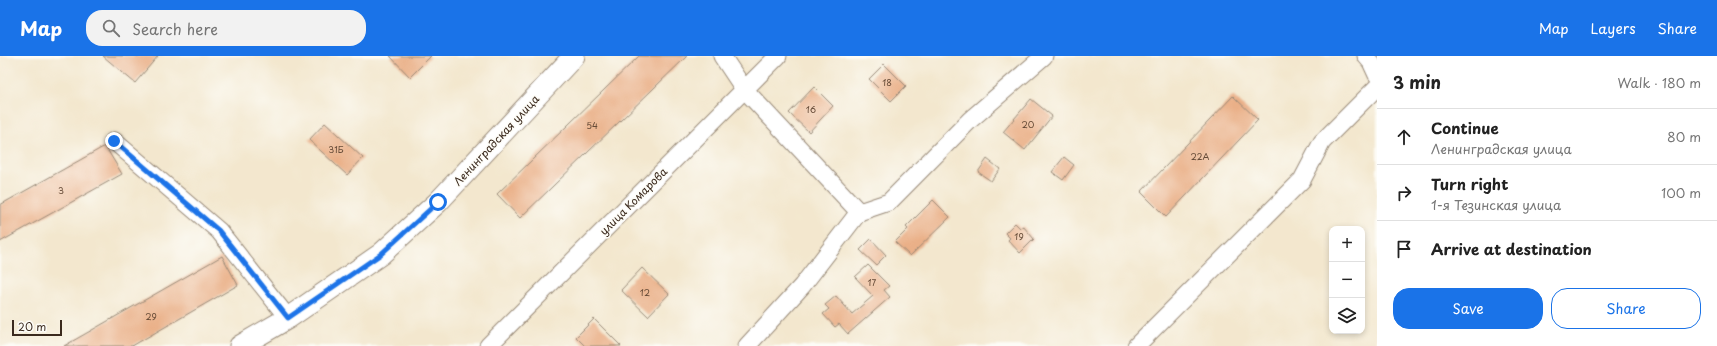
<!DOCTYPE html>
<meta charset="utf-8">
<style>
body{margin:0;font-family:"Playpen Sans",sans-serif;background:#f2f2f2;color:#222}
.controls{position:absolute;right:12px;bottom:12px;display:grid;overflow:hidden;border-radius:8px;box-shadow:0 2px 6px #0003}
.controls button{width:36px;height:36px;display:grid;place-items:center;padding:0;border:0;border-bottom:1px solid #e0e0e0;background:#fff;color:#222;font:20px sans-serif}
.scale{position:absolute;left:12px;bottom:10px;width:50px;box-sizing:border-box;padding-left:4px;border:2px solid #3b2a1e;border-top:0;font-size:11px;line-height:14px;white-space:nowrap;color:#3b2a1e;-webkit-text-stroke:3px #fdfcf7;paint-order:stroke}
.stop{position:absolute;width:12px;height:12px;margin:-9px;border:3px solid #1a73e8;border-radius:50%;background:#fff}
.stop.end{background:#1a73e8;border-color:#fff;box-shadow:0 1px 4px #0008}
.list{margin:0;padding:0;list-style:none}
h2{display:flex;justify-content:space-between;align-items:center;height:52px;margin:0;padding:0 16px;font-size:17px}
h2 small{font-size:13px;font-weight:400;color:#767676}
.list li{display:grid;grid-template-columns:26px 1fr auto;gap:12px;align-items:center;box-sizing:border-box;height:56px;padding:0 16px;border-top:1px solid #e0e0e0}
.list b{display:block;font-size:15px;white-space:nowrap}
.list p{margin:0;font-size:13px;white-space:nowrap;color:#767676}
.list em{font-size:13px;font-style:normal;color:#767676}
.actions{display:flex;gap:8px;padding:12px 16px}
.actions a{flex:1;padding:9px 0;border:1px solid #1a73e8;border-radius:16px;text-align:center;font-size:14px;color:#1a73e8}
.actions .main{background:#1a73e8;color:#fff}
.icon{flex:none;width:22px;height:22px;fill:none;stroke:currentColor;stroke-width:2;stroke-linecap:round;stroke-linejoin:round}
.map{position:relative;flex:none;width:1377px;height:290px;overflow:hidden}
header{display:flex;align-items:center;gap:24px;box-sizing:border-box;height:56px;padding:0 20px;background:#1a73e8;color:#fff}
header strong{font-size:19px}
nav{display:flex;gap:22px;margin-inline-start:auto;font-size:14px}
.search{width:280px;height:36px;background:#f2f2f2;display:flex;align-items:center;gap:10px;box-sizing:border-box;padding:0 14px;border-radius:16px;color:#767676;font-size:15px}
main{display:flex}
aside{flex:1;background:#fff}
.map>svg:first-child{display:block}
</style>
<header>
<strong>Map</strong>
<div class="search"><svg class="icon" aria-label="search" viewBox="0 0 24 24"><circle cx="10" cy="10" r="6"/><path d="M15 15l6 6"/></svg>Search here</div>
<nav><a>Map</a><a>Layers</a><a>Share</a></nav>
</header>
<main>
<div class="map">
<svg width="1377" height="290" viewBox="0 0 1377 290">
<rect width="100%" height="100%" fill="#fdfcf7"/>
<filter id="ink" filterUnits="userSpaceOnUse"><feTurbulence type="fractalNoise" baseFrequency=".025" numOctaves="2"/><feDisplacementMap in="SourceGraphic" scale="8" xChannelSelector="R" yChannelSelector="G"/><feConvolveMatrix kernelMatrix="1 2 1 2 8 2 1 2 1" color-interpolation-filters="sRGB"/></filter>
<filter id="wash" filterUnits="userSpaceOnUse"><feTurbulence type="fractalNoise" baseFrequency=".012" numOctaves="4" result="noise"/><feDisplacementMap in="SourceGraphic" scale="16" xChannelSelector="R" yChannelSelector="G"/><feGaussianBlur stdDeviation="0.9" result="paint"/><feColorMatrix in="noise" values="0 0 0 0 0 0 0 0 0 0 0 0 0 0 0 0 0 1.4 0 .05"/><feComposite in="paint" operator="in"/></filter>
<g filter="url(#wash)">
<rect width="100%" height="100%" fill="#f3e7ce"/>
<g id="blocks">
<path fill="#eab088" d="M 103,0 L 158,0 L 135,27 Z
M 390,0 L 431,0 L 410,21 Z
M 639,0 L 687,0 L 520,162 L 497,138 Z
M 884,8 L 906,30 L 891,45 L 869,23 Z
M 814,31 L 833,50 L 809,76 L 789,57 Z
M 1233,40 L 1258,64 L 1166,161 L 1141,136 Z
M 1031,43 L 1052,60 L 1025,94 L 1003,76 Z
M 325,67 L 363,102 L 347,119 L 309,84 Z
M 105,90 L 122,118 L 0,186 L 0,149 Z
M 1064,101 L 1074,109 L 1063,124 L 1052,116 Z
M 987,103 L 1000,113 L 991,125 L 978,116 Z
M 933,144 L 950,161 L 910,200 L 895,186 L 908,173 L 906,171 Z
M 1015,167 L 1020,172 L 1023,170 L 1034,183 L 1020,197 L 1008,184 L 1010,182 L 1005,177 Z
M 871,183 L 886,199 L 876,209 L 860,194 Z
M 222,200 L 238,229 L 132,290 L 64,290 Z
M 868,209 L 889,230 L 884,234 L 890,241 L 848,278 L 839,268 L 835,271 L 823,258 L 829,253 L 825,249 L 836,240 L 852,258 L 873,240 L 855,221 Z
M 642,212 L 669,238 L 648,260 L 621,234 Z
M 594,263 L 621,290 L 585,290 L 576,281 Z"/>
</g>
</g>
<g filter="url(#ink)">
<use href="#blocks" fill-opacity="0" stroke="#978876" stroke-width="1"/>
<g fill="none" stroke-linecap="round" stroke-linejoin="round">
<defs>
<path id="minor" d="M 722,0 L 744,33 L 859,156
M 1366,0 L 1371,6 L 1377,19
M 114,85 L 219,175 L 288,262
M 488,290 L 778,0
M 747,290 L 802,230 L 859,156 L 889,146 L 970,64 L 1044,0
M 1136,290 L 1302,124 L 1322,86 L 1377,31"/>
<path id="major" d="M 240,290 L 288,262 L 381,198 L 438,146 L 574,0"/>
</defs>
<use href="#minor" stroke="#978876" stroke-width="19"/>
<use href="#major" stroke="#978876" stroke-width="23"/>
<use href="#minor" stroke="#fff" stroke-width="17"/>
<use href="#major" stroke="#fff" stroke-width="21"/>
</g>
</g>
<g fill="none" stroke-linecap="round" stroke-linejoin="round" filter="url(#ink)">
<path stroke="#1a73e8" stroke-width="5" d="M 114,85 L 219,175 L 288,262 L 381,198 L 438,146"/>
</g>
<g text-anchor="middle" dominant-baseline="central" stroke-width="3" stroke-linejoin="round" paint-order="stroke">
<g font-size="9" fill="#674c38">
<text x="887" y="26">18</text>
<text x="811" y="53">16</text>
<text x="1028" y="68">20</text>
<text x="592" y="69">54</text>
<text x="336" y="93">31Б</text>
<text x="1200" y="100">22А</text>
<text x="61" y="134">3</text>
<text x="1019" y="180">19</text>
<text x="872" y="226">17</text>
<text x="645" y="236">12</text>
<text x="151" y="260">29</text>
</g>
<g font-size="11" fill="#3b2a1e" stroke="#fdfcf7">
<text transform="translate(496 84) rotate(-47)">Ленинградская улица</text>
<text transform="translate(633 145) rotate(-45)">улица Комарова</text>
</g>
</g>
</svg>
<div class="controls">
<button>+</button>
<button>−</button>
<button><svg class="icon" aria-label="layers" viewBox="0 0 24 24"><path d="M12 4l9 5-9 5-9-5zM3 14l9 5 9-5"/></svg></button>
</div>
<div class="scale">20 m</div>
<div class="stop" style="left:438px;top:146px"></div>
<div class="stop end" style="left:114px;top:85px"></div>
</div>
<aside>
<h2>3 min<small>Walk · 180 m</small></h2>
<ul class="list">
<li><svg class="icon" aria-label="ahead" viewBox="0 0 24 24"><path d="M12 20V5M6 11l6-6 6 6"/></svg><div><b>Continue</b><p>Ленинградская улица</p></div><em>80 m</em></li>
<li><svg class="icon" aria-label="right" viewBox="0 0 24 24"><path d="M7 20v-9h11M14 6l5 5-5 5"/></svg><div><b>Turn right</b><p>1-я Тезинская улица</p></div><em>100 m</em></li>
<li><svg class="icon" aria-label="arrive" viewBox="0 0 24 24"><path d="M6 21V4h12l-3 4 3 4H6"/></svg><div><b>Arrive at destination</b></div></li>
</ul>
<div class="actions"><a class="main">Save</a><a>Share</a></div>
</aside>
</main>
